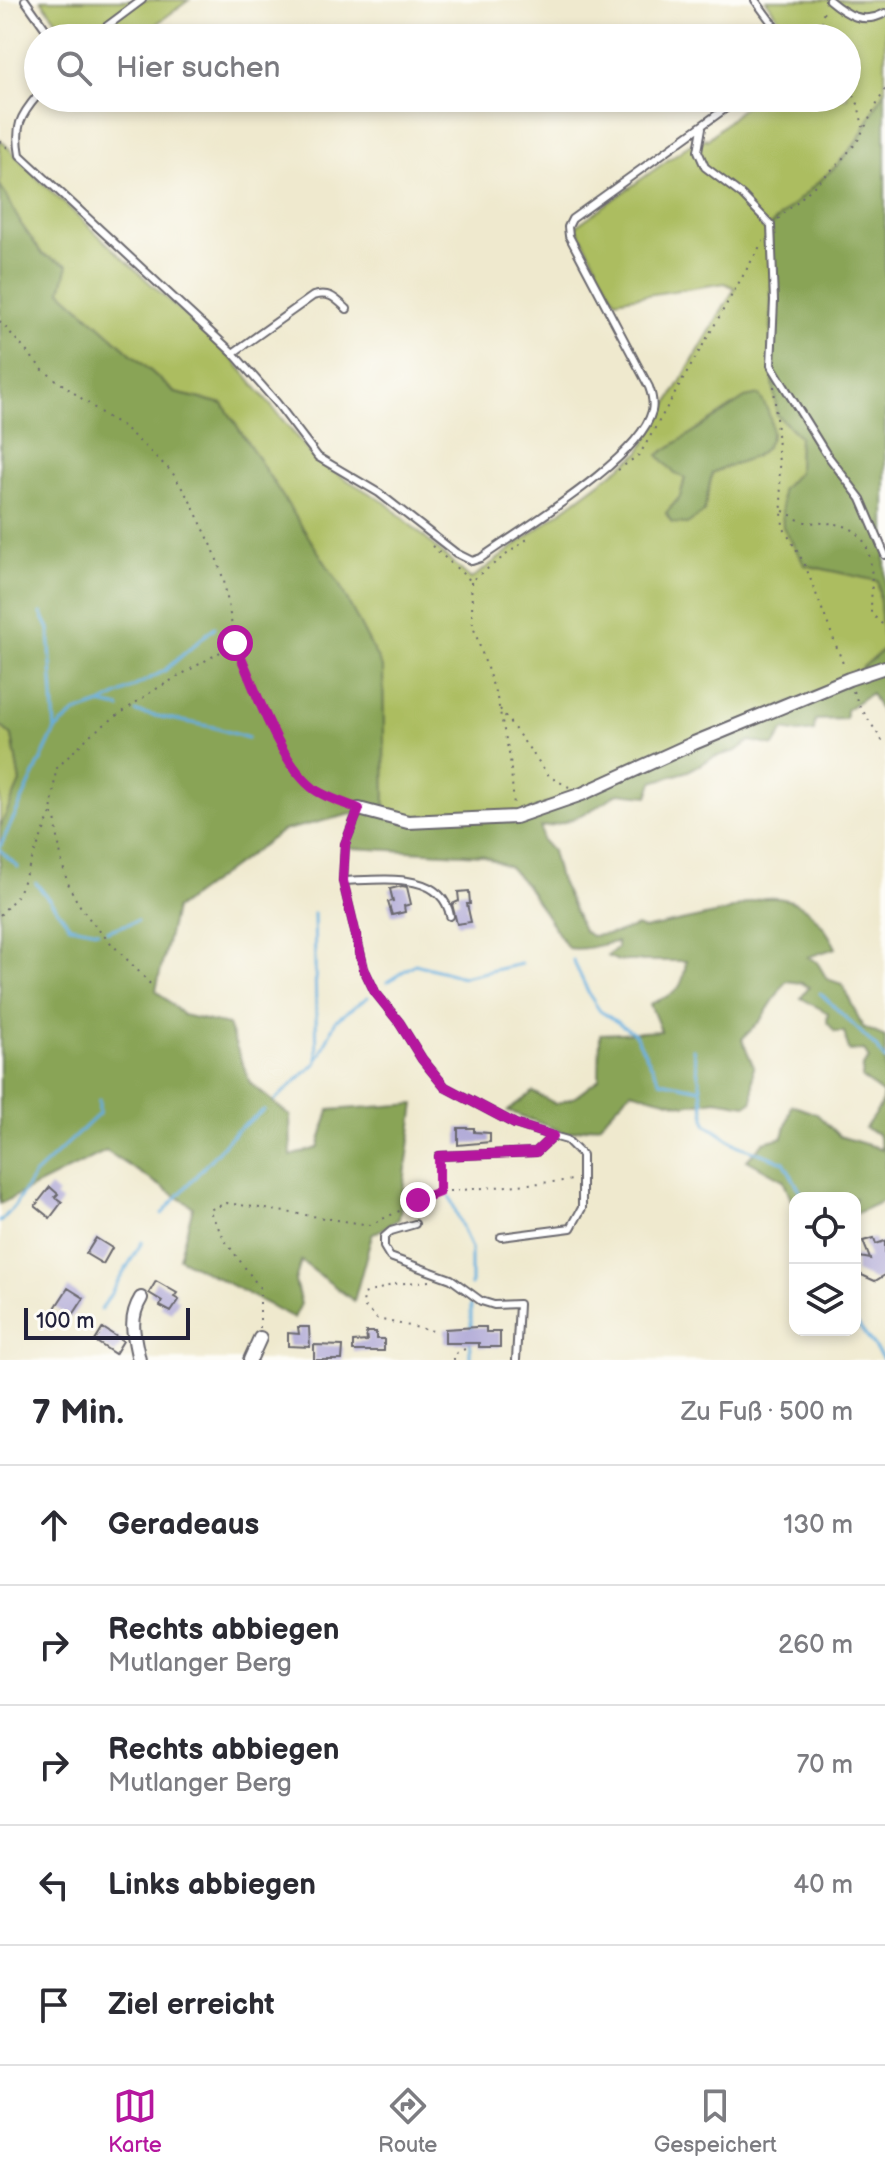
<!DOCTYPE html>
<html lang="de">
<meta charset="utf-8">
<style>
body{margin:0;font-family:"Balsamiq Sans",sans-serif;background:#f2f2f3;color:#2b2b33}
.controls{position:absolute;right:24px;bottom:24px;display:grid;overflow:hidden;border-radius:16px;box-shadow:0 4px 12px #0003}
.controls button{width:72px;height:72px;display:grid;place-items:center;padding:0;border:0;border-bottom:2px solid #e1e1e2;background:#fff;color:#2b2b33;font:40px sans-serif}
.scale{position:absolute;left:24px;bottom:20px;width:166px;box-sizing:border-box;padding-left:8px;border:4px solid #22223b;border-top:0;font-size:22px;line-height:28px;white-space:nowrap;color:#22223b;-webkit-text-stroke:6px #fdfcf7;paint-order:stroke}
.stop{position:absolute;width:24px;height:24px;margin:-18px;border:6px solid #b5179e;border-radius:50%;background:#fff}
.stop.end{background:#b5179e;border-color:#fff;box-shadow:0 2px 8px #0008}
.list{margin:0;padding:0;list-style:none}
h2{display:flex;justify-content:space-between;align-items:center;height:104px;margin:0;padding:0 32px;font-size:34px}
h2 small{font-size:26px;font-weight:400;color:#7c7c81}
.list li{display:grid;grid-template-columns:52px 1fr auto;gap:24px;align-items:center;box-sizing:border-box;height:120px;padding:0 32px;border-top:2px solid #e1e1e2}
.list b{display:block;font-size:30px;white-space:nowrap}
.list p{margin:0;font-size:26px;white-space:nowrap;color:#7c7c81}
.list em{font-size:26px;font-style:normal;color:#7c7c81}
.icon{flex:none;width:44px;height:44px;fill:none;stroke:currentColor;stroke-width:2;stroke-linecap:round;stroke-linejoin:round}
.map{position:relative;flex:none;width:885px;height:1360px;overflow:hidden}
.search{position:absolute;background:#fff;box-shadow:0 4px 12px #0003;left:24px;right:24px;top:24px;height:88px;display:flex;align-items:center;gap:20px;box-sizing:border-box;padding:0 28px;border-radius:44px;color:#7c7c81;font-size:30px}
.sheet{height:704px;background:#fff}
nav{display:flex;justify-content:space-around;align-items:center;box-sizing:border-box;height:112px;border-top:2px solid #e1e1e2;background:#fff;font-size:22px;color:#7c7c81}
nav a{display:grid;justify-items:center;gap:4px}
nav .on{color:#b5179e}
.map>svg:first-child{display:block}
</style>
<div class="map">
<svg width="885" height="1360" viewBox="0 0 885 1360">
<rect width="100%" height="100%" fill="#fdfcf7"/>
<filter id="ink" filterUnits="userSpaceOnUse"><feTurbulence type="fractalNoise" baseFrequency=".0125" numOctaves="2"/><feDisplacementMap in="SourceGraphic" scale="16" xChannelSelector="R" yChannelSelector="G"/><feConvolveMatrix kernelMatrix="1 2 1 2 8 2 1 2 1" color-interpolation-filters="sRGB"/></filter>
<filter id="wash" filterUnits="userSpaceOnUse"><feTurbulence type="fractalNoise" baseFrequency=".006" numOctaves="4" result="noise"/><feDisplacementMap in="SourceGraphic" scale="32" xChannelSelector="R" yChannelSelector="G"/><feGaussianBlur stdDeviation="1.8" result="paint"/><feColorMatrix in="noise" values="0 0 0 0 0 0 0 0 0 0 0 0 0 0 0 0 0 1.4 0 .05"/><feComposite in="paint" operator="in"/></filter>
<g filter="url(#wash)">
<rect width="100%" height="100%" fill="#efe9ce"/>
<path fill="#acbd60" stroke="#67704e" stroke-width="2" fill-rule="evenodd" d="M 41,0 L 189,0 L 137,38 L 70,38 Z
M 766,0 L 885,0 L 885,89 L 857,142 L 837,165 L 776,400 L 777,415 L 799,436 L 798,472 L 781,491 L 805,565 L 878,581 L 884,649 L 849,679 L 515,817 L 385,816 L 383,669 L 223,404 L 175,393 L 61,291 L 43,255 L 21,224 L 0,185 L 0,139 L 37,178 L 237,364 L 317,462 L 386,503 L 471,579 L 639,453 L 735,288 L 725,283 L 615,300 L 576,226 L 689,145 L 699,144 L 705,138 L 707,140 L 754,98 L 847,98 L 847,38 L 792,38 ZM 772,434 L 758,454 L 712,473 L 706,504 L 672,523 L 666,513 L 680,497 L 685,477 L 675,474 L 659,455 Z
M 0,725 L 12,736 L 20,782 L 0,828 Z"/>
<path fill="#89a456" stroke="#566348" stroke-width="2" d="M 885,89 L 885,721 L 871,693 L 846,710 L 846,719 L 815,720 L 814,731 L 799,733 L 784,730 L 774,746 L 750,741 L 736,751 L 714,757 L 688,771 L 653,782 L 648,796 L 618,793 C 594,810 569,824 541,827 L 542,840 L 552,851 L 558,875 L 583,930 L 591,936 L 617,933 L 637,926 L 644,929 C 670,923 697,918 723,912 C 735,909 747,902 759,899 C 797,892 820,916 836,948 L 808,957 L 817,962 L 827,979 L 842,984 L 863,1027 L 885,1037 L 885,1200 L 855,1214 L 855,1198 L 795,1198 L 795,1209 L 783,1180 L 747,1160 L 764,1142 L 783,1137 L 792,1105 L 817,1114 L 839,1136 L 882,1149 L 878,1134 L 865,1128 L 881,1105 L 883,1094 L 862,1078 L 863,1066 L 869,1059 L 864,1050 L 849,1051 L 844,1032 L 835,1032 L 827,1022 L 828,1013 L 801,998 L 809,987 L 801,983 L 786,981 L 760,1021 L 742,1039 L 753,1065 L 753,1101 L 746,1105 L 716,1100 L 685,1105 L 631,1091 L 599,1125 L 566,1133 L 508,1111 L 533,1092 L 556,1104 L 575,1097 L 599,1079 L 600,1034 L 661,1031 L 650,1004 C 677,992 683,992 686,961 L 618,961 L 607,956 L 617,948 L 617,942 C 599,944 586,951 568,948 L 526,885 L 509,867 L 482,855 L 352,848 L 345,844 L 356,813 L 282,831 L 175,909 L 156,990 L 183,1015 L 228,1025 L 250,1083 L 290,1116 L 291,1156 L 318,1148 L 329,1110 L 415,1104 L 399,1219 L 372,1235 L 354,1301 L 301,1261 L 295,1281 L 301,1304 L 294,1318 L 179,1258 L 193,1207 L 106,1151 L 0,1204 L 0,828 L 20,782 L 12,736 L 0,725 L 0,185 L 21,224 L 43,255 L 68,265 L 61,291 L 175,393 L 223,404 L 339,584 L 383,669 L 385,816 L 515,817 L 849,679 L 884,649 L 878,581 L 805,565 L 783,527 L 781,490 L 798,472 L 799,436 L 777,415 L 771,365 L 771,225 L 837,165 L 857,142 Z
M 759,395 C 772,414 781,441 755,456 C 741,463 726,465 712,473 L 704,512 L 687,524 L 672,523 L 666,513 L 680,497 L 685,478 L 675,474 L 658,455 L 745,398 Z"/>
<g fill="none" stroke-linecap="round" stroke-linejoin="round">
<path stroke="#66aedd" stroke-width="3" d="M 41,613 L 49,629 L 55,730
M 101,704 L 120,708
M 136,712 L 213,727 L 248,738
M 0,847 L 55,730 L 75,713 L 101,704 L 164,671 L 215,627
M 0,850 L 18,867
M 36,883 L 70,926 L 98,931
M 107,931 L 137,921
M 573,960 L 590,996 L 600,1011 L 634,1033 L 660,1081 L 701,1089 L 706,1124 L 737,1145 L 784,1162 L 804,1198
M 387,982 L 415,964 L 463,977 L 521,964
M 820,993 L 876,1047 L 885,1060
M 693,1049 L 701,1088
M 319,1058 L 336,1020 L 368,997
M 275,1100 L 317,1062 L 314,913
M 450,1197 L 471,1249 L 471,1285
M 162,1214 L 236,1131 L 264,1110
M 0,1222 L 14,1207 L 34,1175 L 99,1114 L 99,1100
M 101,1310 L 142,1242
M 855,1321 L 884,1360
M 471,1329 L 471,1305
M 470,1357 L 470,1341"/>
</g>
<g id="blocks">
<path fill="#aea7d6" d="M 402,886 L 407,887 L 411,904 L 404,906 L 405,912 L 392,915 L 388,902 L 393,901 L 390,889 Z
M 469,891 L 470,904 L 467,904 L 471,922 L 457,924 L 452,904 L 459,901 L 458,892 Z
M 458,1128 L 474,1128 L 474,1132 L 490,1133 L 490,1142 L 458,1145 Z
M 50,1187 L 58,1194 L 55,1197 L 62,1202 L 50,1218 L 35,1206 Z
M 96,1238 L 112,1248 L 103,1264 L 86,1254 Z
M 874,1238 L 876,1244 L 885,1241 L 885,1275 L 875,1281 L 855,1272 L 855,1256 L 870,1259 L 863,1241 Z
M 156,1281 L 177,1293 L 174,1297 L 179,1300 L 171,1312 L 160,1306 L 162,1301 L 149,1293 Z
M 68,1288 L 84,1298 L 71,1318 L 55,1308 Z
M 298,1327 L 309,1327 L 310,1347 L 288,1346 L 288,1333 L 299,1334 Z
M 477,1327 L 486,1327 L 486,1332 L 500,1332 L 500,1347 L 479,1347 L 479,1343 L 445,1343 L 445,1329 Z
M 103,1328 L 123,1341 L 115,1354 L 95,1341 Z
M 366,1332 L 376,1332 L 376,1339 L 384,1339 L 384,1351 L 353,1351 L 353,1342 L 367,1341 Z
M 314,1345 L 343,1346 L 342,1360 L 314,1360 Z"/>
</g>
</g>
<g filter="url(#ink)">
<use href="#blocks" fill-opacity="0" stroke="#6a686e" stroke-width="2"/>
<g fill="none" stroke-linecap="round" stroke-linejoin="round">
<defs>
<path id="lane" d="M 25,0 L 52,38
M 755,0 L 783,38
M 829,0 C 847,15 863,25 885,13
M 91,38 L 142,0
M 38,95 C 19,117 15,127 20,155 L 233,353 L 277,403 L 318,457 L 379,493 L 456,553 L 472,561 L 481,558 C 523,528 640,459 652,411 C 654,402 652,395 649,387 L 569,236 L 568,227 L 572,219 L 740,98
M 702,128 L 698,151 L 705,167 L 742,195 L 771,225 L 774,301 L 771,365 L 825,452 L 861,499 L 885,555
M 233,353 L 313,296 C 329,291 335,298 347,309
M 359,809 L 345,844 L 343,881 L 364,969 L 375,992 L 399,1022 L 422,1059 L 445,1087 L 515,1124 L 553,1136 L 536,1152 L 439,1156
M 343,881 C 379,880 442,870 450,916
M 415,1224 L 391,1231 L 384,1237 L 384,1247 L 390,1257 L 451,1279 L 481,1301 L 494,1305 L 519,1304 L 516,1360
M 501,1237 L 571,1228 L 582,1208 L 582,1155 L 567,1140 L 553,1136"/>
<path id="street" d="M 359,809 L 408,822 L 515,817 L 582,794 L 694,743 L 849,679 L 885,667
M 139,1360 C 134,1337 128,1319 141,1298
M 250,1360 L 260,1338"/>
</defs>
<use href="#lane" stroke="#6a686e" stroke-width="10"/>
<use href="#street" stroke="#6a686e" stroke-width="16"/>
<path stroke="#6a686e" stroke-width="2" stroke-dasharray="2 6" stroke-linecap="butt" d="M 820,38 L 824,8
M 847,81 L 858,104 L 863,127
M 0,141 L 10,150
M 778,219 L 837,165 L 857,142 L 885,89
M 0,321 L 43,370 L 104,415 L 124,427 L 172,472 L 190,501 L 213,548 L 224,581 L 235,643 L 271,724 L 293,767 L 315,790 L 347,804
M 774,386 L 783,527 L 805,565 L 844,666
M 618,470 L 640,454 L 763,241
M 783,511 C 789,513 793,517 799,520 C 807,524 825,522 836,524 C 880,531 871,581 871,613 L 885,627
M 432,546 L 471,581 L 530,537
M 471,582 L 473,626 L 497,698 L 510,758 L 514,806
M 853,691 L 859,705 L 885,745
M 500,709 L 550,777 L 569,787
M 52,814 L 55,818 C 58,836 60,856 65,874 C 78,919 123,952 152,986
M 0,915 L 17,896 L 51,813 L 56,769 L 91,734 L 151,692 L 234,644
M 439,1165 L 439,1191
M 429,1281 L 395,1284 L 364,1294 L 363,1305 L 377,1319 L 433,1331
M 260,1328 L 260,1288 L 226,1242 L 209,1210 L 227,1203 L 370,1225 L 439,1192 L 574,1180
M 454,1360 L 454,1354 L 467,1348"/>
<use href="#lane" stroke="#fff" stroke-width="6"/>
<use href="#street" stroke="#fff" stroke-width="12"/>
</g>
</g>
<g fill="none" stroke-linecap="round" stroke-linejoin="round" filter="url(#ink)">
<path stroke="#b5179e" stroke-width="10" d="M 235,643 C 253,683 279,763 314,789 C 326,798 345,803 359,809 L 345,844 L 343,881 L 364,969 L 375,992 L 399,1022 L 422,1059 L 445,1087 L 515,1124 L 553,1136 L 536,1152 L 439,1156 L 439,1192 L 418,1200"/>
</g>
</svg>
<div class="controls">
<button><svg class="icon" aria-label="locate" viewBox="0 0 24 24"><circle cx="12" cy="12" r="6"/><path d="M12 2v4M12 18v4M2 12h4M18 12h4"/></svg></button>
<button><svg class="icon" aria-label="layers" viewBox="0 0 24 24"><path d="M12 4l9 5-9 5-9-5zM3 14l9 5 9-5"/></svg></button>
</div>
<div class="scale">100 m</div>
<div class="stop" style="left:235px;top:643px"></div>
<div class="stop end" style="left:418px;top:1200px"></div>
<div class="search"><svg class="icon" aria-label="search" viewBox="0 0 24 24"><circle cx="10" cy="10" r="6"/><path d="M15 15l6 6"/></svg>Hier suchen</div>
</div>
<section class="sheet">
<h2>7 Min.<small>Zu Fuß · 500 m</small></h2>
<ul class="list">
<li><svg class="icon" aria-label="ahead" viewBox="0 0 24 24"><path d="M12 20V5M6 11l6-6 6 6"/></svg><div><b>Geradeaus</b></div><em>130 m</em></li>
<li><svg class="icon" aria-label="right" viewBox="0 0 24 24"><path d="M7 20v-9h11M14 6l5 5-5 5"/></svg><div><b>Rechts abbiegen</b><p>Mutlanger Berg</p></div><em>260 m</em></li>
<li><svg class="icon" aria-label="right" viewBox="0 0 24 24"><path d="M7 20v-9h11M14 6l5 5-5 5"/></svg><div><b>Rechts abbiegen</b><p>Mutlanger Berg</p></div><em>70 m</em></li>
<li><svg class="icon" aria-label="left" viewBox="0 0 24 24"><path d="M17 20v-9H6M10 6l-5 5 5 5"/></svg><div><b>Links abbiegen</b></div><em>40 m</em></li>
<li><svg class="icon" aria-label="arrive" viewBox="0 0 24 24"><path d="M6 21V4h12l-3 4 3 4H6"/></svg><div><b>Ziel erreicht</b></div></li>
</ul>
</section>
<nav>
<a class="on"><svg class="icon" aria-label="map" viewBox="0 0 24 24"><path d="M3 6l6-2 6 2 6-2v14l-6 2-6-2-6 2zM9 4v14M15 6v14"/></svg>Karte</a>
<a><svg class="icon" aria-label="directions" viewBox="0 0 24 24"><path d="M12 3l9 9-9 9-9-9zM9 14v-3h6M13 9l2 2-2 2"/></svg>Route</a>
<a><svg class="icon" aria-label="saved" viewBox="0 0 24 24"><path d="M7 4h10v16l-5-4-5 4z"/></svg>Gespeichert</a>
</nav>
